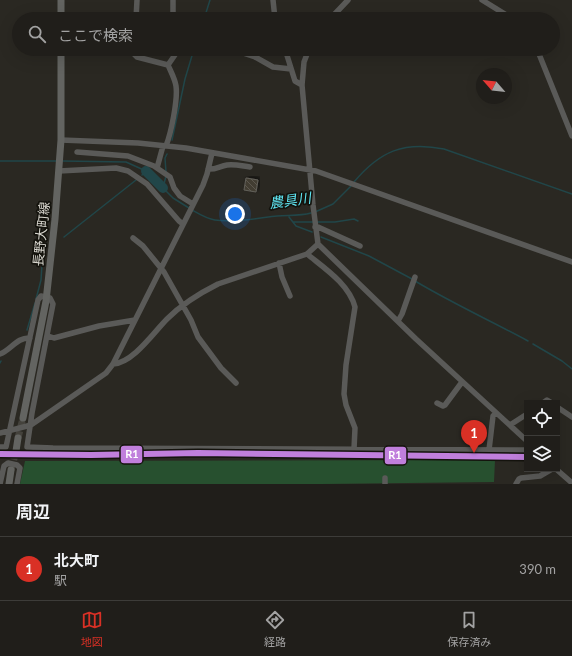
<!DOCTYPE html>
<html lang="ja">
<meta charset="utf-8">
<style>
body{margin:0;font-family:Lato,"Noto Sans JP",sans-serif;background:#282723;color:#f1f3f6}
.controls{position:absolute;right:12px;bottom:12px;display:grid;overflow:hidden;border-radius:0px;box-shadow:0 4px 16px #0002}
.controls button{width:36px;height:36px;display:grid;place-items:center;padding:0;border:0;border-bottom:1px solid #3d3c39;background:#201e1a;color:#f1f3f6;font:20px sans-serif}
.compass{position:absolute;left:476px;top:68px;width:36px;height:36px;border-radius:50%;background:#201e1a;box-shadow:0 4px 16px #0002;rotate:298deg}
.you{position:absolute;left:235px;top:214px;width:14px;height:14px;margin:-10px;border:3px solid #fff;border-radius:50%;background:#1a73e8;box-shadow:0 0 0 6px #1a73e833}
.badge{display:grid;place-items:center;width:26px;height:26px;border-radius:50%;background:#d93025;color:#fff;font-size:13px;font-weight:700}
.pin{position:absolute;translate:-50% -33px;filter:drop-shadow(0 1px 2px #0008)}
.pin::after{content:'';position:absolute;top:21px;width:14px;height:12px;background:inherit;clip-path:polygon(0 0,100% 0,50% 100%)}
.list{margin:0;padding:0;list-style:none}
h2{display:flex;justify-content:space-between;align-items:center;height:52px;margin:0;padding:0 16px;font-size:17px}
h2 small{font-size:13px;font-weight:400;color:#a2a2a2}
.list li{display:grid;grid-template-columns:26px 1fr auto;gap:12px;align-items:center;box-sizing:border-box;height:64px;padding:0 16px;border-top:1px solid #3d3c39}
.list b{display:block;font-size:15px;white-space:nowrap}
.list p{margin:0;font-size:13px;white-space:nowrap;color:#a2a2a2}
.list em{font-size:13px;font-style:normal;color:#a2a2a2}
.icon{flex:none;width:22px;height:22px;fill:none;stroke:currentColor;stroke-width:2;stroke-linecap:round;stroke-linejoin:round}
.map{position:relative;flex:none;width:572px;height:484px;overflow:hidden}
.search{position:absolute;background:#201e1a;box-shadow:0 4px 16px #0002;left:12px;right:12px;top:12px;height:44px;display:flex;align-items:center;gap:10px;box-sizing:border-box;padding:0 14px;border-radius:22px;color:#a2a2a2;font-size:15px}
.sheet{height:116px;background:#201e1a}
nav{display:flex;justify-content:space-around;align-items:center;box-sizing:border-box;height:56px;border-top:1px solid #3d3c39;background:#201e1a;font-size:11px;color:#a2a2a2}
nav a{display:grid;justify-items:center;gap:2px}
nav .on{color:#d93025}
.map>svg:first-child{display:block}
</style>
<div class="map">
<svg width="572" height="484" viewBox="0 0 572 484">
<defs>
<pattern id="building-back-hatch" width="6" height="6" patternUnits="userSpaceOnUse"><rect width="6" height="6" fill="#423e32"/><path d="M-1 5l2 2M0 0l6 6M5-1l2 2" fill="none" stroke="#5d594f"/></pattern>
<filter id="shadow"><feDropShadow dx="2.5" dy="-2.5" stdDeviation="2" flood-color="#0009"/></filter>
</defs>
<rect width="100%" height="100%" fill="#2a2822"/>
<path fill="#27502f" d="M 495,460 L 494,482 L 323,484 L 20,484 L 25,461 Z"/>
<g fill="none" stroke-linecap="round" stroke-linejoin="round">
<path stroke="#214649" stroke-width="1.5" d="M 204,19 L 210,0
M 172,140 L 185,79 L 194,49
M 0,161 L 56,161
M 62,161 L 126,162 L 146,171 L 142,175
M 166,172 L 165,158 L 167,154
M 166,176 L 163,188 L 173,198 L 189,208
M 354,182 C 380,151 404,141 444,149 L 572,194
M 192,210 C 199,214 207,219 215,220 C 233,223 259,218 277,216 C 289,215 300,216 311,213
M 315,212 L 333,204 L 352,185
M 289,217 L 296,226 L 312,232
M 293,222 L 313,222
M 317,222 L 335,222 L 354,219 L 358,221
M 64,237 L 136,180
M 321,237 L 369,256 L 412,279
M 415,281 C 452,303 491,321 528,341
M 36,299 L 41,280 L 43,249
M 27,330 L 35,303
M 533,344 L 562,361 L 572,369
M 0,363 L 1,361"/>
<path stroke="#214649" stroke-width="10" d="M 146,171 L 163,188"/>
</g>
<path fill="url(#building-back-hatch)" stroke="#62605a" filter="url(#shadow)" d="M 246,178 L 258,180 L 256,192 L 244,190 Z"/>
<g fill="none" stroke-linecap="round" stroke-linejoin="round">
<path stroke="#44423c" stroke-width="7" stroke-dasharray="7 3.5" stroke-linecap="butt" d="M 18,438 L 23,418
M 11,470 L 16,451"/>
<path stroke="#5a5a58" stroke-width="5.5" d="M 173,0 L 173,14 L 176,19
M 273,0 L 275,19
M 482,0 L 513,19
M 136,19 L 137,0
M 330,19 L 348,0
M 373,19 L 386,16 L 391,19
M 134,49 L 134,54 L 137,57 L 168,65 L 179,49
M 231,49 L 255,57 L 273,67 L 291,69
M 285,49 L 295,81 L 302,85
M 309,49 L 304,62 L 302,85 L 313,205 L 318,244 L 416,339 L 527,441
M 537,49 L 572,136
M 61,140 L 138,143 L 186,148 L 316,171 L 572,262
M 166,146 C 171,133 178,100 176,86 C 175,79 171,72 168,65
M 77,152 L 128,156 L 154,166 L 170,177 L 174,188 L 180,196 L 193,204
M 157,168 L 163,146
M 208,169 C 215,170 220,166 227,165 C 235,164 242,166 250,167
M 59,171 L 116,168 L 128,171 L 147,184 L 179,221 L 183,224
M 315,227 L 318,227 L 360,246
M 133,238 L 143,246 L 164,272 L 191,320 L 198,337 L 221,368 L 236,383
M 307,254 C 324,268 349,284 355,307 L 346,365 L 344,394 L 346,405 L 355,428 L 354,449
M 279,263 L 282,277 L 290,296
M 398,321 L 402,314 L 415,277
M 48,336 L 54,338 L 99,326 L 135,320
M 0,354 C 11,350 17,337 30,338
M 113,364 C 133,363 154,332 167,319 C 181,305 200,293 218,284 L 307,254 L 318,244
M 437,403 L 443,406 L 445,405 L 462,382
M 543,403 L 547,400 L 552,403
M 557,407 L 572,417
M 510,425 L 527,414
M 0,433 L 31,425 L 106,373 L 113,364 L 203,185 L 207,174 L 212,153
M 0,447 L 6,447 L 38,300 L 41,296 L 50,298 L 53,304 L 32,413 L 27,447 L 53,448 L 527,450
M 489,450 L 493,416 L 496,413
M 556,469 L 572,483
M 385,478 L 385,484
M 0,484 L 4,466 L 8,463 L 17,465 L 20,468 L 17,484
M 516,484 L 519,479 L 521,478 L 540,476 L 552,469"/>
<path stroke="#636461" stroke-width="7" d="M 61,19 L 61,0
M 23,418 L 46,301 L 55,219 L 61,140 L 61,49
M 16,451 L 18,438
M 9,484 L 11,470"/>
<defs>
<path id="rail-1" d="M 0,454 L 91,455 L 198,453 L 527,457"/>
</defs>
<use href="#rail-1" stroke="#14130d" stroke-width="9"/>
<use href="#rail-1" stroke="#c07fdc" stroke-width="6"/>
</g>
<g text-anchor="middle" dominant-baseline="central" stroke-width="3.5" stroke-linejoin="round" paint-order="stroke">
<g font-size="13" fill="#dad8d0" stroke="#14130d">
<text transform="translate(41 234) rotate(-84)">長野大町線</text>
</g>
<g font-size="14" font-style="italic" fill="#5fe6f3" stroke="#14130d">
<text transform="translate(290 200) rotate(-8)">農具川</text>
</g>
</g>
<g stroke="#14130d" stroke-width="1.5">
<rect x="120" y="445" width="23" height="19" rx="4" fill="#c07fdc"/>
<rect x="384" y="446" width="23" height="19" rx="4" fill="#c07fdc"/>
</g>
<g font-size="11" text-anchor="middle" font-weight="bold" fill="#fff">
<text x="132" y="458">R1</text>
<text x="395" y="459">R1</text>
</g>
</svg>
<div class="controls">
<button><svg class="icon" aria-label="locate" viewBox="0 0 24 24"><circle cx="12" cy="12" r="6"/><path d="M12 2v4M12 18v4M2 12h4M18 12h4"/></svg></button>
<button><svg class="icon" aria-label="layers" viewBox="0 0 24 24"><path d="M12 4l9 5-9 5-9-5zM3 14l9 5 9-5"/></svg></button>
</div>
<svg class="compass" viewBox="-18 -18 36 36"><path d="M0-13l5 13h-10z" fill="#e53935"/><path d="M0 13l5-13h-10z" fill="#a2a2a2"/></svg>
<div class="you"></div>
<div class="pin badge" style="left:474px;top:453px">1</div>
<div class="search"><svg class="icon" aria-label="search" viewBox="0 0 24 24"><circle cx="10" cy="10" r="6"/><path d="M15 15l6 6"/></svg>ここで検索</div>
</div>
<section class="sheet">
<h2>周辺<small></small></h2>
<ul class="list">
<li><span class="badge">1</span><div><b>北大町</b><p>駅</p></div><em>390 m</em></li>
</ul>
</section>
<nav>
<a class="on"><svg class="icon" aria-label="map" viewBox="0 0 24 24"><path d="M3 6l6-2 6 2 6-2v14l-6 2-6-2-6 2zM9 4v14M15 6v14"/></svg>地図</a>
<a><svg class="icon" aria-label="directions" viewBox="0 0 24 24"><path d="M12 3l9 9-9 9-9-9zM9 14v-3h6M13 9l2 2-2 2"/></svg>経路</a>
<a><svg class="icon" aria-label="saved" viewBox="0 0 24 24"><path d="M7 4h10v16l-5-4-5 4z"/></svg>保存済み</a>
</nav>
